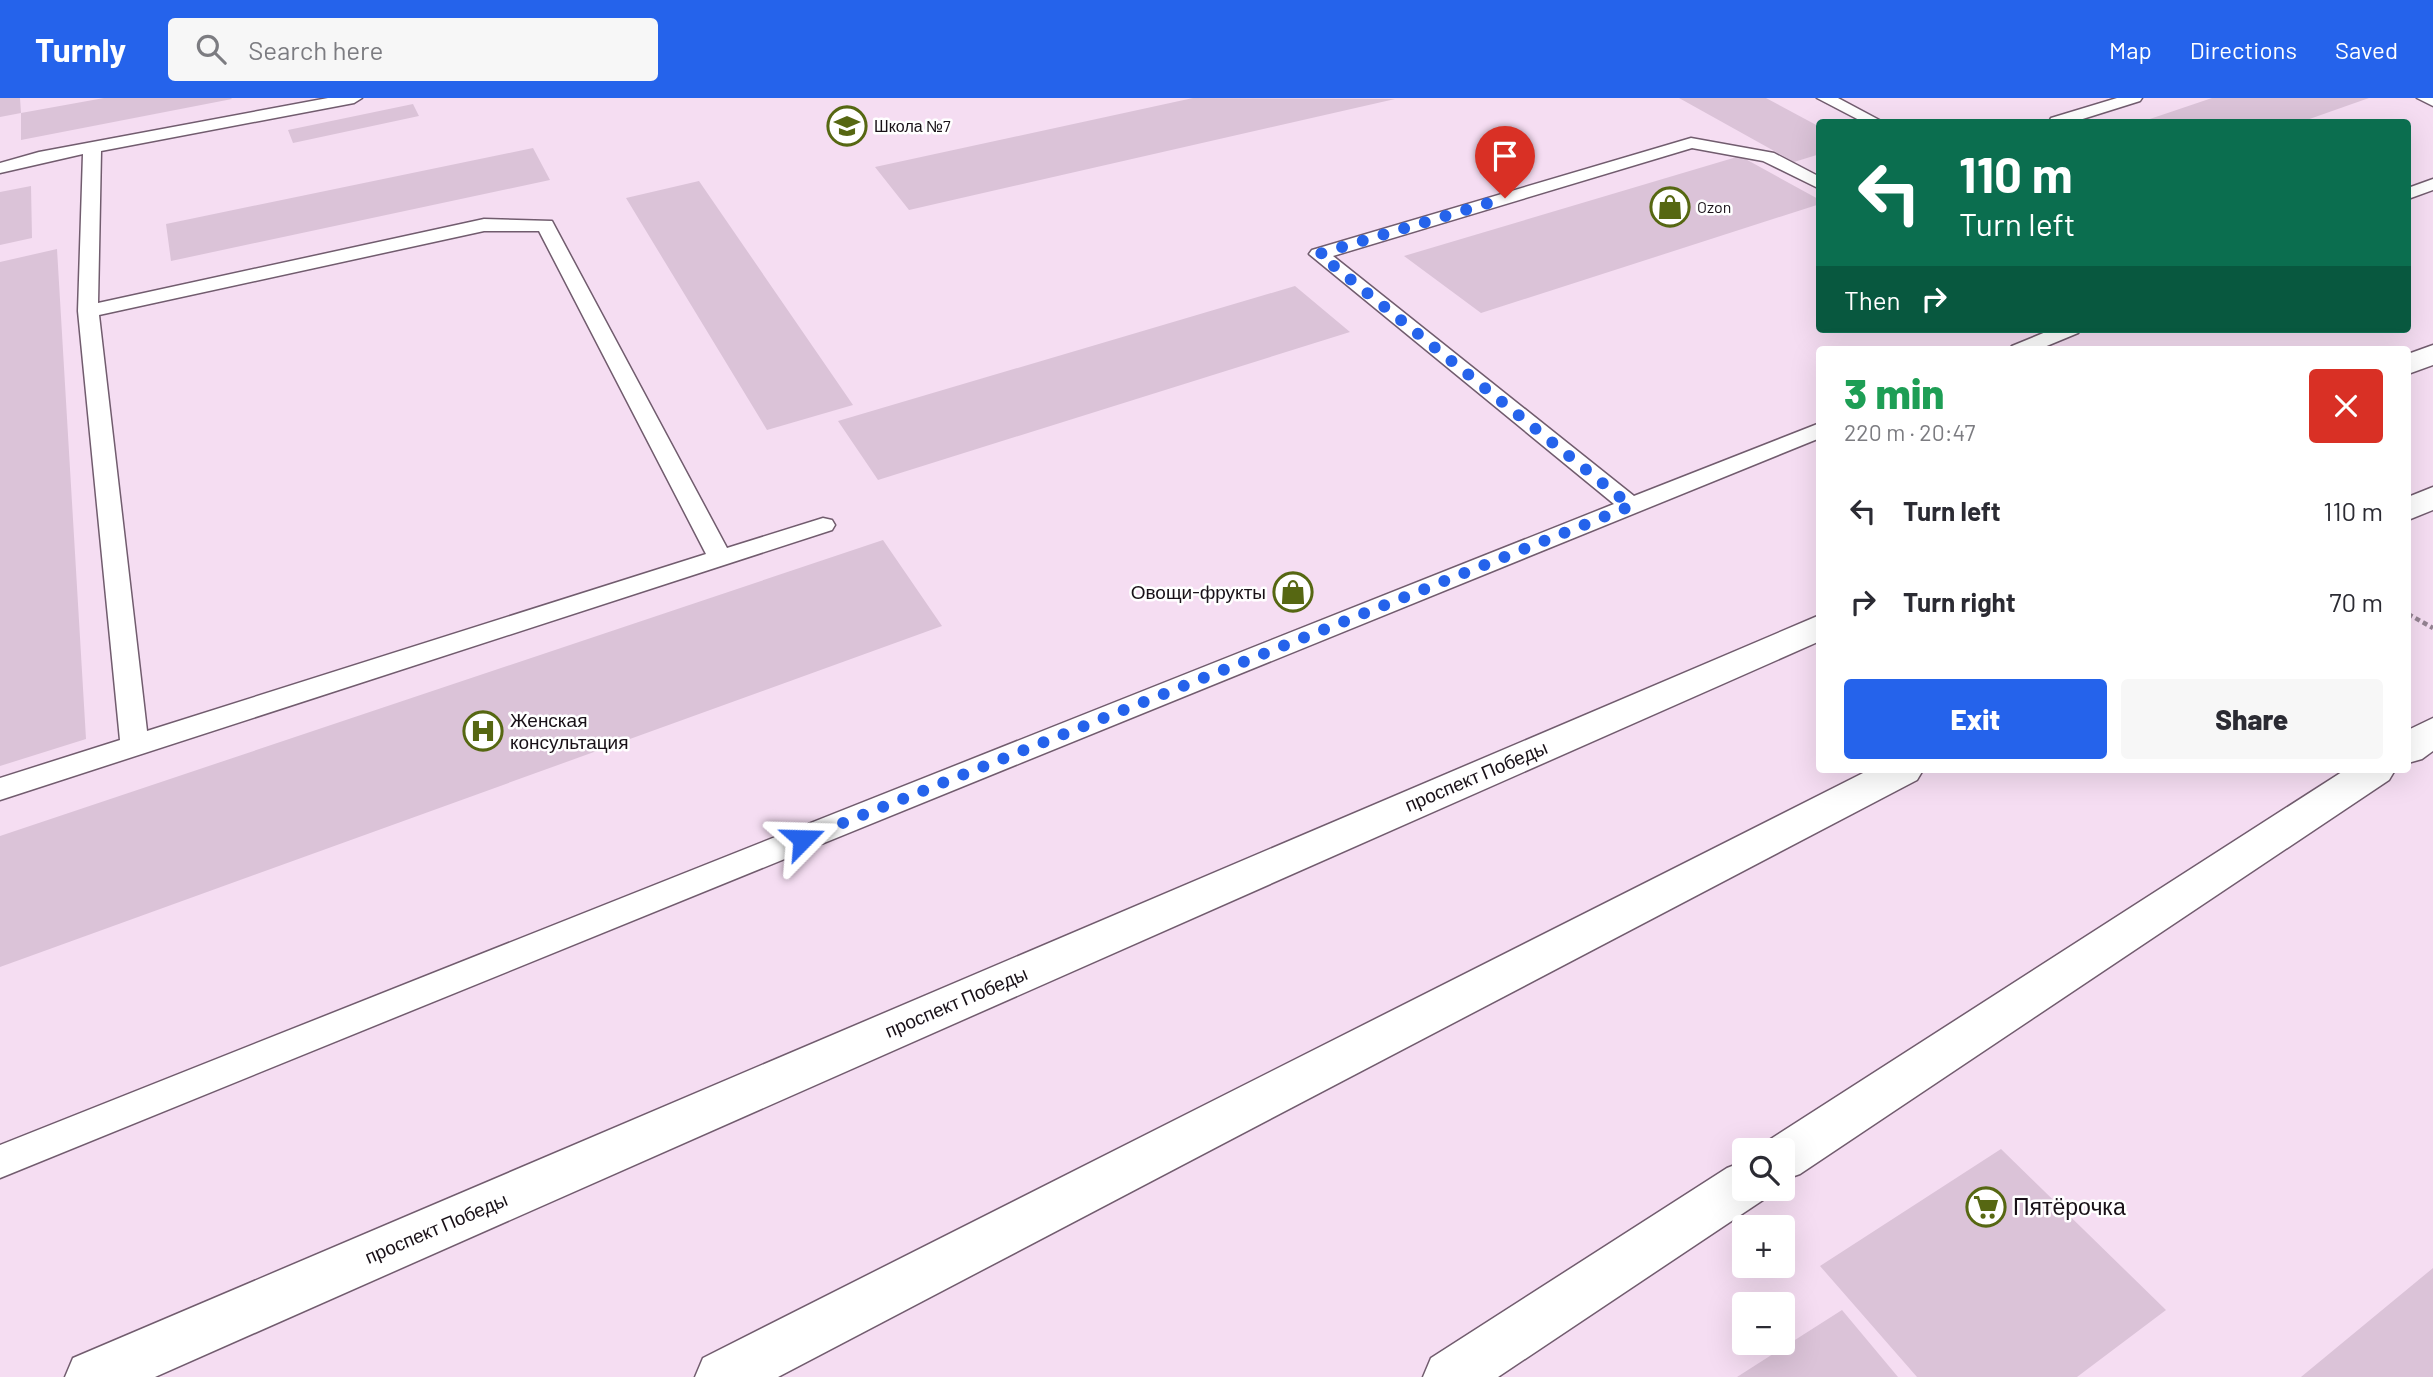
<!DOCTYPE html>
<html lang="en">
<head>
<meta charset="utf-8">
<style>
	:root { --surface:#fff; --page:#f7f7f7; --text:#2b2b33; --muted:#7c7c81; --accent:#2563eb }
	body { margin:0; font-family:Barlow,sans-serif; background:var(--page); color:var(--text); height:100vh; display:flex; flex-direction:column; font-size:26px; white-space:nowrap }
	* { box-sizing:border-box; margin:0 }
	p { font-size:23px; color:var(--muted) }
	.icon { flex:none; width:38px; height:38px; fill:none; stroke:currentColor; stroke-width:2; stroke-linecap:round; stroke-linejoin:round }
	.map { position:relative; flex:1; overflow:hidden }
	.drawer { position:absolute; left:1816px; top:248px; width:595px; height:427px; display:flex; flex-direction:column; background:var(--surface); border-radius:7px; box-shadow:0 7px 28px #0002 }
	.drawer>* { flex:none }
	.banner { position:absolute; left:1816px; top:21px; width:595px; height:214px; border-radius:7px; box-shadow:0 7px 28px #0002; background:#0b6e4f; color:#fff; overflow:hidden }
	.buttons { position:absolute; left:1732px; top:1040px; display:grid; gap:14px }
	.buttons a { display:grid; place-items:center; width:63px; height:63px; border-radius:7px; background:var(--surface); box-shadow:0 7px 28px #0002; font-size:35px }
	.pin { position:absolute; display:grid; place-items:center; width:60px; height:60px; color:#fff; margin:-72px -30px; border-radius:50% 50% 50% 0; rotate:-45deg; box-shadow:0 0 7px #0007 }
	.pin .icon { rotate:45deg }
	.me { position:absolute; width:77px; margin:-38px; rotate:68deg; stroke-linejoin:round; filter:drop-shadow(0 0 5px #0008) }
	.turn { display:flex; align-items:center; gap:24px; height:147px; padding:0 28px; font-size:32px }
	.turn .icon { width:91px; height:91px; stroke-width:2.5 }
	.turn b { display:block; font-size:49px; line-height:60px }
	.then { display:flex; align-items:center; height:66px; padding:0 28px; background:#0003; gap:14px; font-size:26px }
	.round { display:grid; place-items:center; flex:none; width:74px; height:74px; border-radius:7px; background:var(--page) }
	.summary { display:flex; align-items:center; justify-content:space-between; height:119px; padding:0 28px }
	h1 { font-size:42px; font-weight:800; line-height:52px; color:#1e9e55 }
	.button { display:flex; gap:14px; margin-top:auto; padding:14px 28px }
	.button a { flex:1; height:80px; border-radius:7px; background:var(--accent); color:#fff; font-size:28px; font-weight:800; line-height:80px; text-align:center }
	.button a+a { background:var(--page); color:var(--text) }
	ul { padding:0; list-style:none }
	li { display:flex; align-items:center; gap:21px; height:91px; padding:0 28px }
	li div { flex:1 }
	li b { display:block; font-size:26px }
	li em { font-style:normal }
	header { display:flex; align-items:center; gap:42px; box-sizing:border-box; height:98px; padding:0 35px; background:var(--accent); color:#fff }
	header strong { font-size:33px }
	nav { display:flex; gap:38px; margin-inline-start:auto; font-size:24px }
	.search { width:490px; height:63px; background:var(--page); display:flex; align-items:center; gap:18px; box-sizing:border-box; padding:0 24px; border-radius:7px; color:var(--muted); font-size:26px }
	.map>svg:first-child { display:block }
	.building { fill:#dbc3d8 }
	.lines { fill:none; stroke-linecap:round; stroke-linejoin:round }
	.lane-casing { stroke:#715c6e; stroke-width:3 }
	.street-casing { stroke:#715c6e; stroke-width:3 }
	.secondary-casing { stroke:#715c6e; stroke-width:3 }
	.path { stroke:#948392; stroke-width:4.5; stroke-dasharray:5 3.5; stroke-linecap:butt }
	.lane { fill:#fff; fill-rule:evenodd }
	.street { fill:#fff; fill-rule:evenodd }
	.secondary { fill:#fff; fill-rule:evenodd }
	.route { stroke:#2563eb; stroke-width:12; stroke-dasharray:0 21.6 }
	.labels { text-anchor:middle; stroke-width:5; stroke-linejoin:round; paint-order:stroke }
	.far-poi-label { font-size:16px; fill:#191118; stroke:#fff; text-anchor:start }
	.poi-label { font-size:19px; fill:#191118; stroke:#fff; text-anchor:end }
	.street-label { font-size:19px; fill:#191118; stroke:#fff }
	.near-poi-label { font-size:23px; fill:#191118; stroke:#fff; text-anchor:start }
</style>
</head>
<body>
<header>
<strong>Turnly</strong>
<div class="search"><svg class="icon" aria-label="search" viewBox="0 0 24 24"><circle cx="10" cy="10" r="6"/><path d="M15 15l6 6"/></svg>Search here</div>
<nav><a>Map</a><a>Directions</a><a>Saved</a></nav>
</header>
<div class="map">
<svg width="2433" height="1279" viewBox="0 0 2433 1279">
	<rect width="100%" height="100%" fill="#f5ddf2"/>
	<path class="building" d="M0,0H20L21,15L0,19Z
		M104,0H231L232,1L21,42V15Z
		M1193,0L1395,1L909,112L875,69Z
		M1679,0H1766L1820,29V56L1794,64Z
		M2212,0H2369L2301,24H2141Z
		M413,6L419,18L293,45L288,32Z
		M533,50L550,82L171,163L166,126Z
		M1740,58L1820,102V106L1481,215L1404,158Z
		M699,83L853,307L767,332L626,100Z
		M31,88L32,140L0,147V94Z
		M57,151L86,641L0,668V164Z
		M1295,188L1350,234L878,382L838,323Z
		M883,442L942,528L0,869V738Z
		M2001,1051L2166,1212L2077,1279H1917L1820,1168Z
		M2433,1170V1279H2301Z
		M1842,1212L1898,1279H1737Z"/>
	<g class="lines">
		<g class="lane-casing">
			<path id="lane" d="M328,0H362L354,5L101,53L98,205L484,121L552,123L727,450L823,420L832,422L835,427L832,432L0,702V680L120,642L78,213L83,56L0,75V65L39,54ZM484,133H539L706,456L147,633L99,217Z
				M1817,0H1838L1883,24H1863Z
				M2117,0H2142L2140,3L2073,24H2049L2051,20Z
				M2417,0H2433V8Z
				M1691,40L1774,55L1820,79V91L1763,63L1692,50L1333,158L1634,398L1820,325V340L0,1080V1047L1614,406L1309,156L1312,152Z
				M2433,81V92L2408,101V90Z
				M2053,231H2081L2078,235L2037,252H2009L2012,248Z"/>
		</g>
		<g class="street-casing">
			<path id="street" d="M2433,620V653L2422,661L2408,665V632Z
				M2345,672H2395L2389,682L1800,1076L1783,1082V1052H1762L1766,1044Z
				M1745,1063V1090H1768L1763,1102L1498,1279H1423L1431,1260L1727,1070Z"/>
		</g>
		<g class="secondary-casing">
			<path id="secondary" d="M2433,247V267L2408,276V256Z
				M2433,389V412L2408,422V399Z
				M1820,517V543L155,1279H65L73,1260Z
				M1869,672H1923L1917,682L778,1279H695L703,1260Z"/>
		</g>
		<path class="path" d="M2408,516L2433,530"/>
		<use href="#lane" class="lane"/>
		<use href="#street" class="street"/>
		<use href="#secondary" class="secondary"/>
	</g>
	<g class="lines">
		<path class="route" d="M803,741L1631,408L1319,156L1505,100"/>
	</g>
	<defs>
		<g id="school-ring" transform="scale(2.0125)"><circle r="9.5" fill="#fff" stroke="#566712" stroke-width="1.5"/><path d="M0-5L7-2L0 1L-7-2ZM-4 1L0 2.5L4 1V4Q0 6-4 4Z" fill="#566712"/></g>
		<g id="shop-ring" transform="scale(2.0125)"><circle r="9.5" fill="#fff" stroke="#566712" stroke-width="1.5"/><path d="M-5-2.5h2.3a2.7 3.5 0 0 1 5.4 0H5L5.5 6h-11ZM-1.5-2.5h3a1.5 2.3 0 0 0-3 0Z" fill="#566712"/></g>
		<g id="hospital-ring" transform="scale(2.0125)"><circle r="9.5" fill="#fff" stroke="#566712" stroke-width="1.5"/><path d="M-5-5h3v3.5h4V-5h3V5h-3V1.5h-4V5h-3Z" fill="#566712"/></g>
		<g id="supermarket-ring" transform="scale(2.0125)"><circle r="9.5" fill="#fff" stroke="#566712" stroke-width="1.5"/><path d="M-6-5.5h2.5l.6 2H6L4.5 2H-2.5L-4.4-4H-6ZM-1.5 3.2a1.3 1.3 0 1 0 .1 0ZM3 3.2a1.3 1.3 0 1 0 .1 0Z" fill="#566712"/></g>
	</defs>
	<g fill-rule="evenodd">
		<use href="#school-ring" x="847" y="28"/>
		<use href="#shop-ring" x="1670" y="109"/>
		<use href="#shop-ring" x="1293" y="494"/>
		<use href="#hospital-ring" x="483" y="633"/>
		<use href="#supermarket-ring" x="1986" y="1109"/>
	</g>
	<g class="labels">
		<g class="far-poi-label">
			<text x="874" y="34">Школа №7</text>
			<text x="1697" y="115">Ozon</text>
		</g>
		<g class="poi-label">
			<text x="1266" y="501">Овощи-фрукты</text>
			<text x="510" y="629" text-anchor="start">Женская<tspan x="510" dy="22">консультация</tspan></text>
		</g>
		<g class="street-label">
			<text transform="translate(1476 678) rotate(-23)" y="7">проспект Победы</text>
			<text transform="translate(956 904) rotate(-23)" y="7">проспект Победы</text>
			<text transform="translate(436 1130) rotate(-23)" y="7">проспект Победы</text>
		</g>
		<g class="near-poi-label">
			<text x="2013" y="1117">Пятёрочка</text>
		</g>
	</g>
</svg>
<div class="buttons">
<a><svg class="icon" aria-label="search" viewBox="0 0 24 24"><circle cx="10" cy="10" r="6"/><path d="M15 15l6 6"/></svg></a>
<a>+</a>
<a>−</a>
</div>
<div class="pin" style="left:1505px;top:100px;background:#d93025"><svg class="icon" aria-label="arrive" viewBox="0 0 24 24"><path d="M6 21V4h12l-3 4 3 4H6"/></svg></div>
<svg class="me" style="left:803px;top:741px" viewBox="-20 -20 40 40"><path d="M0-17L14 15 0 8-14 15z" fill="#2563eb" stroke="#fff" stroke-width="4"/></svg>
<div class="banner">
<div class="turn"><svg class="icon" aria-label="left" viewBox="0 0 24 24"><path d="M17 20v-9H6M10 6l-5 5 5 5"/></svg><div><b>110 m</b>Turn left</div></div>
<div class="then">Then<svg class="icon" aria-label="right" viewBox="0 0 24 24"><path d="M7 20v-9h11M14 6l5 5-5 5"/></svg></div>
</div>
<section class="drawer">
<div class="summary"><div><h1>3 min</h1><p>220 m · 20:47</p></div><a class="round" style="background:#d93025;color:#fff"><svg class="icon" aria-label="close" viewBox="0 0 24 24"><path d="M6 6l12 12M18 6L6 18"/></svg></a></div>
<ul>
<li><svg class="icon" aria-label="left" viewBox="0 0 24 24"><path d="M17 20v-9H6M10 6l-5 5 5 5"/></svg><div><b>Turn left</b></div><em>110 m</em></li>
<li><svg class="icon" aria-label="right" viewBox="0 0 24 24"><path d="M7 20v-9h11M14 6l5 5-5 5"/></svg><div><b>Turn right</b></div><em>70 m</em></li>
</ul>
<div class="button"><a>Exit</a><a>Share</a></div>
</section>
</div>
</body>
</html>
